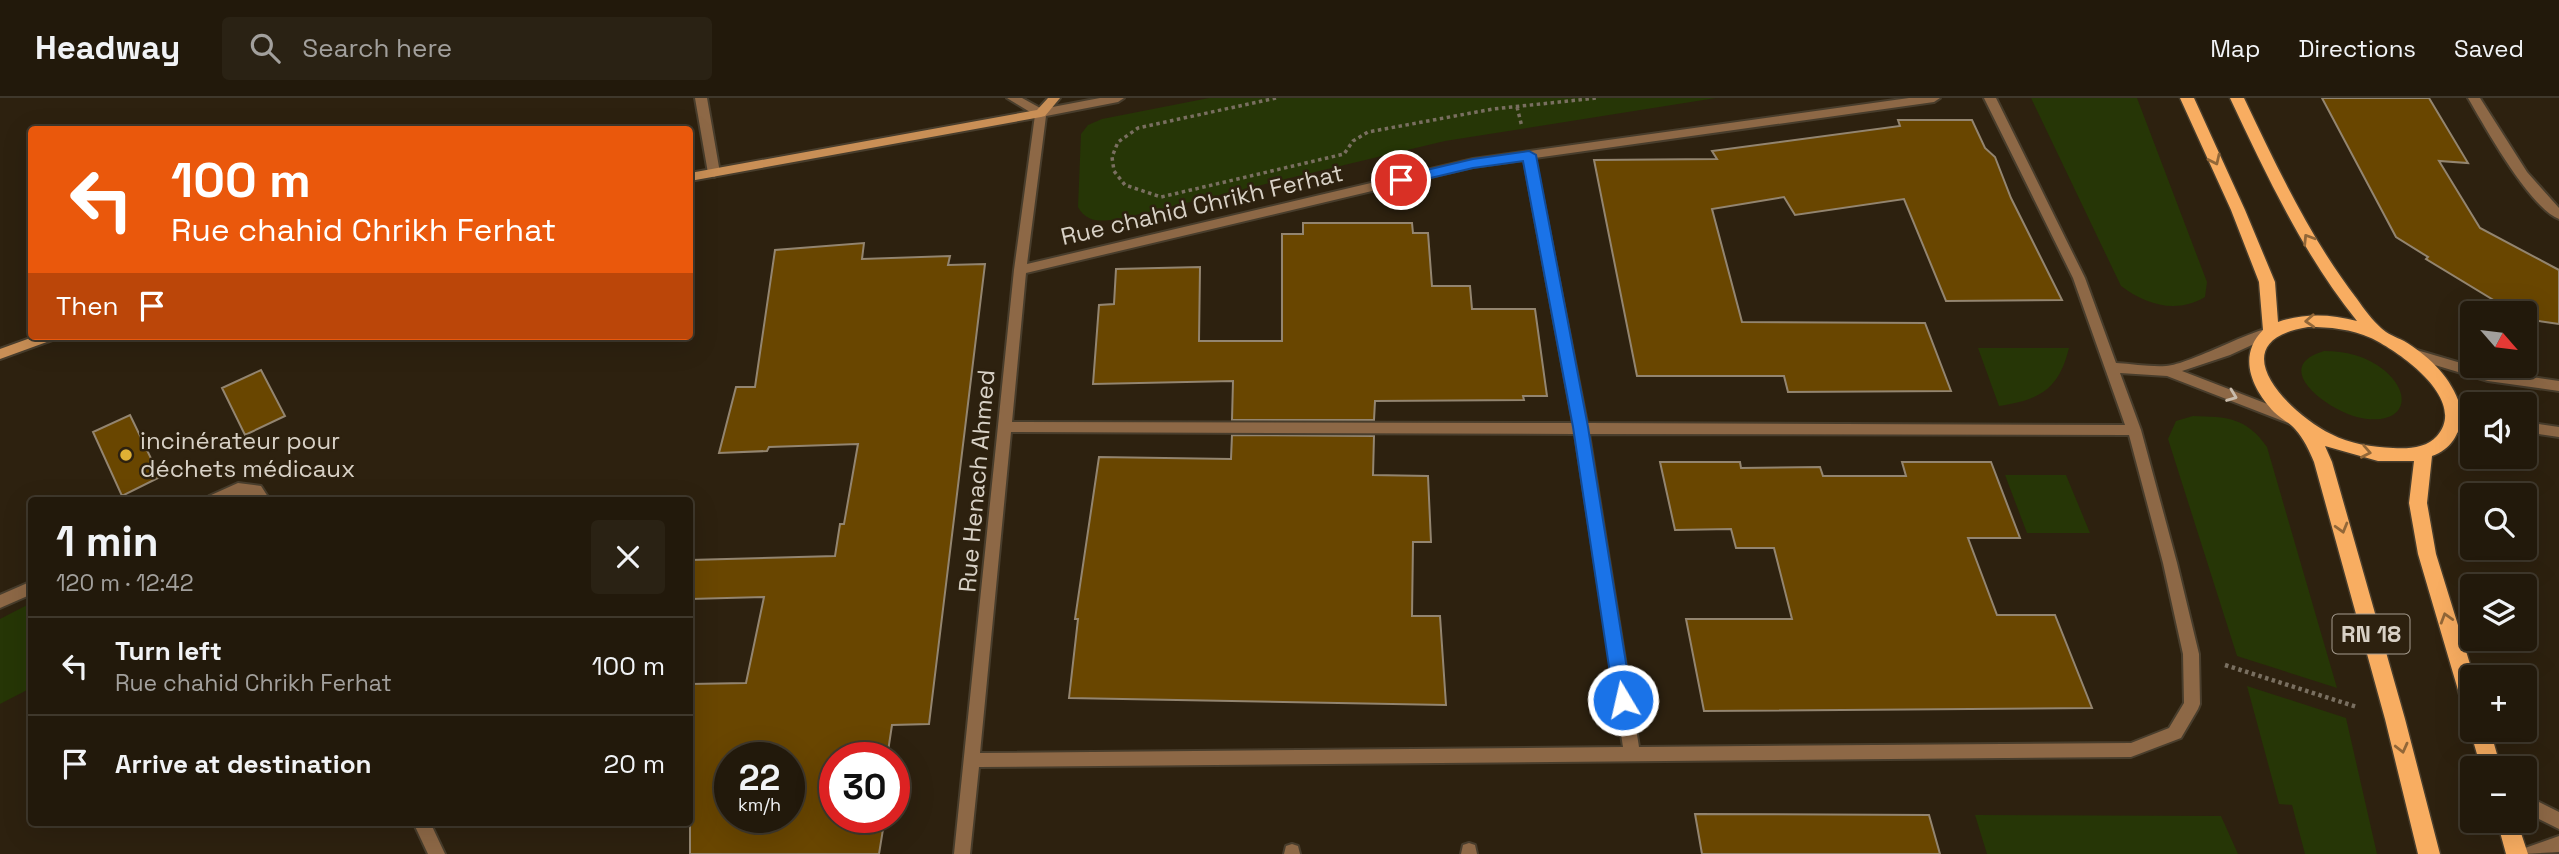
<!DOCTYPE html>
<html lang="en">
<head>
<meta charset="utf-8">
<style>
	:root { --surface:#22190b; --page:#2a2214; --text:#f1f3f6; --muted:#a2a09d; --line:#3f382c }
	body { margin:0; font-family:"Space Grotesk",sans-serif; background:var(--page); color:var(--text); height:100vh; display:flex; flex-direction:column; font-size:26px; white-space:nowrap }
	* { box-sizing:border-box; margin:0 }
	p { font-size:23px; color:var(--muted) }
	.icon { flex:none; width:38px; height:38px; fill:none; stroke:currentColor; stroke-width:2; stroke-linecap:round; stroke-linejoin:round }
	.map { position:relative; flex:1; overflow:hidden }
	.sheet { position:absolute; left:28px; top:399px; width:665px; height:329px; display:flex; flex-direction:column; background:var(--surface); border-radius:7px; box-shadow:0 7px 28px #0002,0 0 0 2px var(--line) }
	.sheet>* { flex:none }
	.guide { position:absolute; left:28px; top:28px; width:665px; height:214px; border-radius:7px; box-shadow:0 7px 28px #0002,0 0 0 2px var(--line); background:#ea580c; color:#fff; overflow:hidden }
	.needle { width:46px; rotate:118deg }
	.buttons { position:absolute; left:2460px; top:203px; display:grid; gap:14px }
	.buttons a { display:grid; place-items:center; width:77px; height:77px; border-radius:7px; background:var(--surface); box-shadow:0 7px 28px #0002,0 0 0 2px var(--line); font-size:35px }
	.speed { position:absolute; left:714px; top:644px; display:flex; gap:14px; font-size:35px; font-weight:700; text-align:center }
	.speed>* { display:grid; place-content:center; width:91px; height:91px; border-radius:50%; background:var(--surface); box-shadow:0 7px 28px #0002,0 0 0 2px var(--line); line-height:1 }
	.speed small { font-size:18px; font-weight:400 }
	.speed .limit { border:10px solid #d22; background:#fff; color:#111 }
	.pin { position:absolute; display:grid; place-items:center; width:60px; height:60px; color:#fff; margin:-30px; border:4px solid #fff; border-radius:50%; box-shadow:0 2px 7px #0007 }
	.me { position:absolute; width:77px; margin:-38px; rotate:351deg; stroke-linejoin:round; filter:drop-shadow(0 0 5px #0008) }
	.turn { display:flex; align-items:center; gap:24px; height:147px; padding:0 28px; font-size:32px }
	.turn .icon { width:91px; height:91px; stroke-width:2.5 }
	.turn b { display:block; font-size:49px; line-height:60px }
	.then { display:flex; align-items:center; height:66px; padding:0 28px; background:#0003; gap:14px; font-size:26px }
	.round { display:grid; place-items:center; flex:none; width:74px; height:74px; border-radius:7px; background:var(--page) }
	.head { display:flex; align-items:center; justify-content:space-between; height:119px; padding:0 28px }
	h1 { font-size:42px; font-weight:700; line-height:52px }
	ul { padding:0; list-style:none }
	li { display:flex; align-items:center; gap:21px; height:98px; padding:0 28px; border-top:2px solid var(--line) }
	li div { flex:1 }
	li b { display:block; font-size:26px }
	li em { font-style:normal }
	header { display:flex; align-items:center; gap:42px; box-sizing:border-box; height:98px; padding:0 35px; background:var(--surface); border-bottom:2px solid var(--line) }
	header strong { font-size:33px }
	nav { display:flex; gap:38px; margin-inline-start:auto; font-size:24px }
	.search { width:490px; height:63px; background:var(--page); display:flex; align-items:center; gap:18px; box-sizing:border-box; padding:0 24px; border-radius:7px; color:var(--muted); font-size:26px }
	.map>svg:first-child { display:block }
	.green { fill:#263606 }
	.building { fill:#694600; stroke:#938570; stroke-width:2; fill-rule:evenodd }
	.lines { fill:none; stroke-linecap:round; stroke-linejoin:round }
	.service-casing { stroke:#483d2c; stroke-width:4 }
	.minor-casing { stroke:#483d2c; stroke-width:4 }
	.secondary-casing { stroke:#483d2c; stroke-width:4 }
	.primary-casing { stroke:#483d2c; stroke-width:3 }
	.path-far1 { stroke:#796f60; stroke-width:3.5; stroke-dasharray:3.5 3.5; stroke-linecap:butt }
	.path { stroke:#796f60; stroke-width:4.5; stroke-dasharray:3.5 3.5; stroke-linecap:butt }
	.service { fill:#8d6846; fill-rule:evenodd }
	.minor { fill:#8d6846; fill-rule:evenodd }
	.secondary { fill:#c98f56; fill-rule:evenodd }
	.primary { fill:#f8ad61; fill-rule:evenodd }
	.oneway { stroke:#926738 }
	.oneway2 { stroke:#c9bcac }
	.route { fill:#1a73e8; stroke:#114b97; stroke-width:2 }
	.poi-dot { fill:#dfb034; stroke:#2d210f; stroke-width:2.5 }
	.labels { text-anchor:middle; stroke-width:5; stroke-linejoin:round; paint-order:stroke }
	.shield { fill:#2d210f; stroke:#a59c8f; stroke-width:2 }
	.shield-label { font-size:23px; font-weight:bold; fill:#d8d1c6 }
	.street-label { font-size:24px; fill:#d8d1c6; stroke:#2d210f }
	.poi-label { font-size:24px; fill:#d8d1c6; stroke:#2d210f; text-anchor:start }
</style>
</head>
<body>
<header>
<strong>Headway</strong>
<div class="search"><svg class="icon" aria-label="search" viewBox="0 0 24 24"><circle cx="10" cy="10" r="6"/><path d="M15 15l6 6"/></svg>Search here</div>
<nav><a>Map</a><a>Directions</a><a>Saved</a></nav>
</header>
<div class="map">
<svg width="2559" height="756" viewBox="0 0 2559 756">
	<rect width="100%" height="100%" fill="#2d210f"/>
	<path class="green" d="M1209,0H1716L1445,43L1119,121C1103,123 1087,126 1078,109L1081,36L1088,27L1102,21Z
		M2031,0H2137L2207,184L2205,199C2177,216 2146,207 2121,188Z
		M1978,250H2069C2059,291 2040,302 1999,308Z
		M2324,253C2345,253 2367,258 2384,272C2412,295 2407,325 2367,321C2336,319 2265,270 2324,253Z
		M2193,318C2227,319 2246,319 2267,349L2337,590L2237,558L2168,341L2176,323Z
		M2005,377H2066L2090,435H2027Z
		M31,505V590L0,606V521Z
		M2247,588L2346,620L2377,756H2305L2292,707L2279,706Z
		M1975,717L2221,718L2238,756H1987Z"/>
	<path class="building" d="M2322,0H2429L2468,65L2439,63L2480,130L2559,172V226L2525,221V215H2515L2426,161L2428,159L2396,139Z
		M1898,22H1972L1985,50L1995,59L2011,100L2062,202L1946,203L1904,101L1795,117L1784,99L1712,111L1742,224L1925,225L1951,293L1788,294L1784,278H1637L1594,62L1717,61L1712,53L1900,28Z
		M1303,125H1412L1413,135H1428L1432,188H1470L1472,211H1535L1547,298H1523L1524,302L1375,303L1374,322H1232L1233,283L1093,286L1099,207L1114,206L1116,171L1200,169L1199,243H1282V136H1303Z
		M864,145L862,161L950,158L948,167L985,166L929,626L892,627L887,660H835V719H885L879,756H690V586L746,585L764,499L690,501V462L835,458L840,426H844L858,346L769,349L767,353L719,355L736,289H755L775,152ZM730,660H789V719H730Z
		M261,272L285,318L245,337L222,290Z
		M130,317L160,379L122,398L93,334Z
		M1232,337L1374,338L1373,377L1428,378L1431,444H1413L1412,518H1440L1446,607L1069,600L1078,521H1075L1099,359L1231,361Z
		M1660,364H1740L1741,370L1820,369L1823,378H1906L1902,364H1991L2020,440H1968L1997,517H2055L2092,610L1704,613L1686,521H1792L1774,450H1736L1731,431L1675,432Z
		M1695,716L1929,717L1940,756H1702Z"/>
	<g class="lines">
		<g class="service-casing">
			<path id="service" d="M2468,0H2480L2527,74L2559,110V121C2529,109 2485,29 2468,0Z
				M238,385L261,388L270,402H256L252,397H239L227,402H207L209,398Z
				M32,483V496L0,510V497Z
				M2525,697L2559,714V731L2525,714Z
				M413,724H430L445,756H428Z
				M2559,738V754L2523,756L2525,750Z
				M1469,745L1475,747L1477,756H1461L1463,747Z
				M1292,746L1298,748L1300,756H1284L1286,748Z"/>
		</g>
		<g class="minor-casing">
			<path id="minor" d="M695,0H707L720,75L714,79L708,75Z
				M1007,0H1022L1042,11L1100,0H1124L1118,4L1046,18L1027,166L1473,61L1909,0H1940L1934,4L1535,60L1587,325L2125,327L2073,180L1984,0H1996L2085,180L2116,265C2133,266 2150,269 2166,268C2192,266 2261,226 2276,230L2277,233L2276,236L2230,257L2182,273L2298,318L2300,322L2293,327L2167,278L2120,275L2141,332L2177,465L2199,556L2200,606L2198,611L2181,640L2131,659L979,669L970,756H954L1014,172L1035,17ZM1524,62L1573,325L1012,324L1026,175L1473,69ZM1011,334L1575,336L1623,649L980,655ZM1589,336L2129,337L2163,465L2183,556L2184,605L2169,630L2131,645L1639,649Z
				M2410,250L2488,273L2559,283V293L2488,283L2405,258L2403,255Z
				M2473,324V334L2451,335L2444,330L2451,325Z
				M2525,324L2559,329V339L2525,334Z"/>
		</g>
		<g class="secondary-casing">
			<path id="secondary" d="M1048,0H1060L1045,18L1041,19L690,83V75L1037,12Z
				M36,238H56L55,241L0,261V251Z"/>
		</g>
		<g class="primary-casing">
			<path id="primary" d="M2180,0H2194L2245,112L2275,184L2278,224C2305,215 2330,216 2357,223C2303,156 2267,78 2230,0H2244C2277,69 2310,140 2357,201C2364,211 2372,222 2381,230C2387,236 2396,239 2404,243C2426,256 2449,277 2458,302C2466,325 2456,350 2432,358L2427,405L2436,456L2474,579L2473,618L2466,615L2463,609L2418,456L2409,405L2414,363H2378L2325,348L2332,364L2405,621L2440,756H2418L2385,621L2314,364C2309,352 2304,341 2295,331C2290,325 2280,320 2274,314C2252,291 2237,258 2263,232L2259,184L2231,112ZM2308,229C2330,229 2351,231 2371,240C2398,253 2469,301 2437,338C2427,350 2408,351 2393,350C2372,349 2350,346 2331,336C2287,314 2218,243 2308,229Z
				M2473,626V632H2490L2501,670H2481L2470,632Z
				M2497,723H2517L2528,756H2506Z"/>
		</g>
		<path class="path-far1" d="M1276,0L1138,30L1118,44L1112,59L1114,73L1125,87L1161,99L1344,56L1353,43L1368,34L1493,11L1597,0
			M1517,9L1522,29"/>
		<path class="path" d="M2225,567L2357,609"/>
		<use href="#service" class="service"/>
		<use href="#minor" class="minor"/>
		<use href="#secondary" class="secondary"/>
		<use href="#primary" class="primary"/>
	</g>
	<defs><path id="oneway-chevron" d="M-2-3.5L2.5 0L-2 3.5" fill="none" stroke-width="1.6" stroke-linecap="round" stroke-linejoin="round" transform="scale(1.75)"/></defs>
	<g class="oneway">
		<use href="#oneway-chevron" transform="translate(2215 62) rotate(65)"/>
		<use href="#oneway-chevron" transform="translate(2308 141) rotate(-122)"/>
		<use href="#oneway-chevron" transform="translate(2310 223) rotate(177)"/>
		<use href="#oneway-chevron" transform="translate(2366 354) rotate(11)"/>
		<use href="#oneway-chevron" transform="translate(2342 430) rotate(74)"/>
		<use href="#oneway-chevron" transform="translate(2446 520) rotate(-107)"/>
		<use href="#oneway-chevron" transform="translate(2402 650) rotate(76)"/>
	</g>
	<use class="oneway2" href="#oneway-chevron" transform="translate(2232 298) rotate(21)"/>
	<path class="route" d="M1529,53L1536,57L1588,329L1632,602L1629,607L1623,610L1617,607L1614,602L1573,329L1523,63L1473,70L1401,87L1394,82L1401,78L1473,61Z"/>
	<circle class="poi-dot" cx="126" cy="357" r="7"/>
	<g class="labels">
		<rect class="shield" x="2332.5" y="516.5" width="77" height="39" rx="5"/>
		<g class="shield-label">
			<text x="2371" y="544">RN 18</text>
		</g>
		<g class="street-label">
			<text transform="translate(1202 107) rotate(-13)" y="8">Rue chahid Chrikh Ferhat</text>
			<text transform="translate(977 383) rotate(-85)" y="8">Rue Henach Ahmed</text>
		</g>
		<g class="poi-label">
			<text x="140" y="351">incinérateur pour<tspan x="140" dy="28">déchets médicaux</tspan></text>
		</g>
	</g>
</svg>
<div class="buttons">
<a><svg class="needle" viewBox="-14 -14 28 28"><path d="M0-13l5 13h-10z" fill="#e53935"/><path d="M0 13l5-13h-10z" fill="#a2a09d"/></svg></a>
<a><svg class="icon" aria-label="sound" viewBox="0 0 24 24"><path d="M4 9h4l5-4v14l-5-4H4zM17 9q2 3 0 6"/></svg></a>
<a><svg class="icon" aria-label="search" viewBox="0 0 24 24"><circle cx="10" cy="10" r="6"/><path d="M15 15l6 6"/></svg></a>
<a><svg class="icon" aria-label="layers" viewBox="0 0 24 24"><path d="M12 4l9 5-9 5-9-5zM3 14l9 5 9-5"/></svg></a>
<a>+</a>
<a>−</a>
</div>
<div class="speed"><div>22<small>km/h</small></div><div class="limit">30</div></div>
<div class="pin" style="left:1401px;top:82px;background:#d93025"><svg class="icon" aria-label="arrive" viewBox="0 0 24 24"><path d="M6 21V4h12l-3 4 3 4H6"/></svg></div>
<svg class="me" style="left:1623px;top:602px" viewBox="-20 -20 40 40"><circle r="17" fill="#1a73e8" stroke="#fff" stroke-width="3"/><path d="M0-11L8 9 0 5-8 9z" fill="#fff"/></svg>
<div class="guide">
<div class="turn"><svg class="icon" aria-label="left" viewBox="0 0 24 24"><path d="M17 20v-9H6M10 6l-5 5 5 5"/></svg><div><b>100 m</b>Rue chahid Chrikh Ferhat</div></div>
<div class="then">Then<svg class="icon" aria-label="arrive" viewBox="0 0 24 24"><path d="M6 21V4h12l-3 4 3 4H6"/></svg></div>
</div>
<section class="sheet">
<div class="head"><div><h1>1 min</h1><p>120 m · 12:42</p></div><a class="round"><svg class="icon" aria-label="close" viewBox="0 0 24 24"><path d="M6 6l12 12M18 6L6 18"/></svg></a></div>
<ul>
<li><svg class="icon" aria-label="left" viewBox="0 0 24 24"><path d="M17 20v-9H6M10 6l-5 5 5 5"/></svg><div><b>Turn left</b><p>Rue chahid Chrikh Ferhat</p></div><em>100 m</em></li>
<li><svg class="icon" aria-label="arrive" viewBox="0 0 24 24"><path d="M6 21V4h12l-3 4 3 4H6"/></svg><div><b>Arrive at destination</b></div><em>20 m</em></li>
</ul>
</section>
</div>
</body>
</html>
